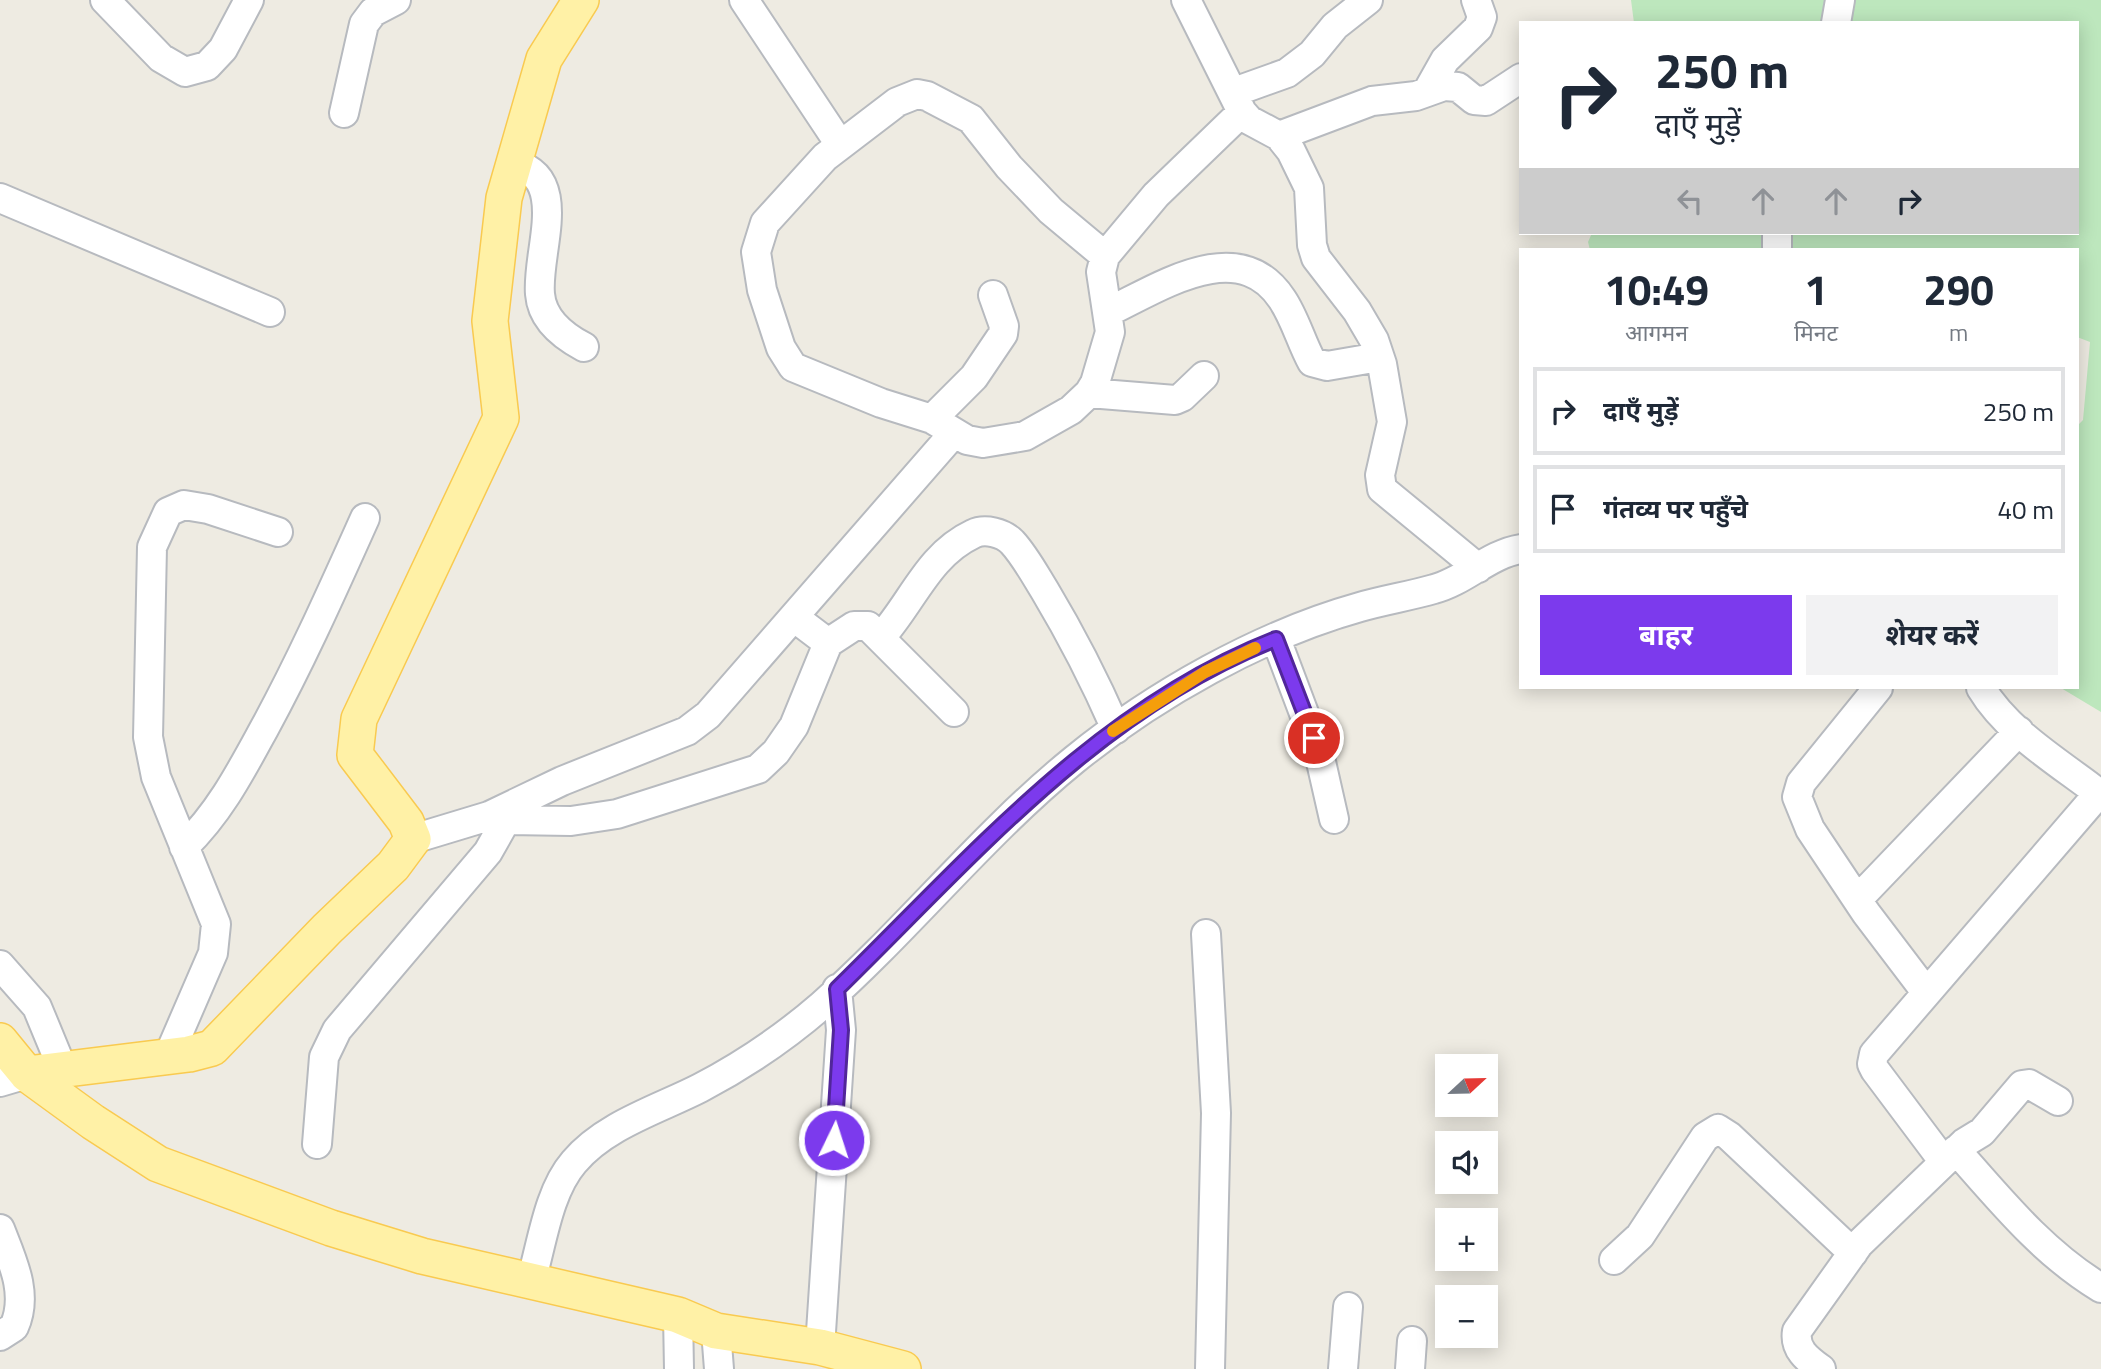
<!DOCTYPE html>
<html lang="hi">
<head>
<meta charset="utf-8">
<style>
	:root { --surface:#fff; --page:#f2f2f3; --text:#1f2937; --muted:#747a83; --line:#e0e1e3; --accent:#7c3aed }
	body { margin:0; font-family:"Titillium Web","Noto Sans Devanagari",sans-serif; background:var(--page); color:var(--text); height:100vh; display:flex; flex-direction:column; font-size:26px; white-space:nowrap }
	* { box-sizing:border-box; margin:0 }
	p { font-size:23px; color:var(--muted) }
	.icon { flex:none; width:38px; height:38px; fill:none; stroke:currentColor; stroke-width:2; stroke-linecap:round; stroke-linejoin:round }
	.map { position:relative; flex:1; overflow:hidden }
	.panel { position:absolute; left:1519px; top:248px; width:560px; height:441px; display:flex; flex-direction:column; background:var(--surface); border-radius:0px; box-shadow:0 4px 18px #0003 }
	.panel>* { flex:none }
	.top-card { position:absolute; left:1519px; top:21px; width:560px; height:214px; border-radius:0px; box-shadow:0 4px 18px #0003; background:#fff; color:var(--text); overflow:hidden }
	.needle { width:46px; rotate:68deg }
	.controls { position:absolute; left:1435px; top:1054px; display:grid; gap:14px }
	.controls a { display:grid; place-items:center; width:63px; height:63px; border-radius:0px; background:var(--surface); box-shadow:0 4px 18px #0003; font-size:35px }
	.pin { position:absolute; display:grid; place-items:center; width:60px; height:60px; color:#fff; margin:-30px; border:4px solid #fff; border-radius:50%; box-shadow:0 2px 7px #0007 }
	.me { position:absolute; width:77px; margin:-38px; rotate:4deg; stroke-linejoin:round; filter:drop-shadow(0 0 5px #0008) }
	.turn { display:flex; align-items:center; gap:24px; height:147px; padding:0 21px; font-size:32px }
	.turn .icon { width:91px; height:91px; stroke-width:2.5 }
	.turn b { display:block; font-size:49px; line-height:60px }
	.lanes { display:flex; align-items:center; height:66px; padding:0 21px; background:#0003; justify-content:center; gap:35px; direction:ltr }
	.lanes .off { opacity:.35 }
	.eta { display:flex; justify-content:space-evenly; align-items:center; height:119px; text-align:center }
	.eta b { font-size:42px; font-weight:700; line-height:49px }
	.primary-button { display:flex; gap:14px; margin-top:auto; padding:14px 21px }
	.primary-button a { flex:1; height:80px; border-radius:0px; background:var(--accent); color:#fff; font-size:28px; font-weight:700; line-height:80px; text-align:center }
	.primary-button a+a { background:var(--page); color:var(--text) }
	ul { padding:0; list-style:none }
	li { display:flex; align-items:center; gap:21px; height:88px; margin:0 14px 10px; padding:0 7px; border:4px solid var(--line); border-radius:0px }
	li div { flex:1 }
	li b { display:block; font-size:26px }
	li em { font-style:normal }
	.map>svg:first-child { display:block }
	.green { fill:#bde7bd }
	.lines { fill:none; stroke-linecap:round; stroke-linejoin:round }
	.minor-casing { stroke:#b7babf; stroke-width:32 }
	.major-casing { stroke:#f9ca50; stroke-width:38 }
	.minor { stroke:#fff; stroke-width:28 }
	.major { stroke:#fff1a6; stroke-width:35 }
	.route-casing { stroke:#51269a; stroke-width:18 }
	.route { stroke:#7c3aed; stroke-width:12 }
	.slow { stroke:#f59e0b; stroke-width:12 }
</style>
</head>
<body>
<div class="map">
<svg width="2101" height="1369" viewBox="0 0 2101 1369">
	<rect width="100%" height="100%" fill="#eeebe2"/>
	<path class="green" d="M1631,0H2101V712L2061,688H2077V426L2083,420L2090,342L2077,337V250H1590L1588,242L1592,233H2077V23H1634Z"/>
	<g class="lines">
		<g class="minor-casing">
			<path id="minor" d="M105,0L161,58L185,72L207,66L223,49L249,0
				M744,0L839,143
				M1186,0L1242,112L1249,120L1279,136L1291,151L1309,188L1312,245L1316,258L1357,311L1374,340L1382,364L1392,422L1380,475L1382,489L1478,568
				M1836,23L1840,0
				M1234,92L1287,73L1312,54L1335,26L1368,0
				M1427,92L1445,60L1478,28L1482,17L1476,0
				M344,113L364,24L373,12L396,0
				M1279,136L1372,101L1416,96L1444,86L1458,87L1474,100L1486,101L1521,78
				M514,164C571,178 536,252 540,294C542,319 563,336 584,347
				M0,198L270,312
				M1777,233V250
				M1105,256L1051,211L1009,167L971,119L927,96L917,94L897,102L825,157L765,223L756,252L762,290L781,348L793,367L881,403L932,419L967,440L983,443L1025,436L1071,410L1089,393L1095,383L1110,332L1101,272L1105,256L1156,195L1242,112
				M1110,311C1160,287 1239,234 1282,299C1295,318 1301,342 1312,362L1327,366L1379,357
				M1089,393L1175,400L1182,397L1204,376
				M932,419L974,377L1003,334L1004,326L993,295
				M795,618L828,643L854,626H868L954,712
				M881,637C912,603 928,555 973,534C985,528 1003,533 1012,542C1025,556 1035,575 1045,591C1072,636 1095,681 1116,729
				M1276,639L1319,753L1334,819
				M1878,688L1801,783L1797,797L1810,829L1866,913L1926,992
				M1981,688C2008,733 2060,763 2101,795
				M506,820L571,821L617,814L758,769L776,752L794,726L828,643
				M413,839L489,816L562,781L687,731L708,715L953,434
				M184,847C220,812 241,771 265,727C302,659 333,589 365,518
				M1858,899L2019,731
				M1206,934L1216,1113L1210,1369
				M0,965L37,1007L63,1070
				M168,1057L213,953L216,924L156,777L148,737L152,547L168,512L184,505L208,509L278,532
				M0,1082L27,1074
				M317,1144L324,1057L337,1030L488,852L506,820L509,807
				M1956,1150C2001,1201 2043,1253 2101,1288
				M1944,1162L1875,1070L1872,1064L1874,1054L2099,793
				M0,1229C12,1260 29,1294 14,1327L0,1336
				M1614,1260L1640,1236L1705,1137L1718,1129L1729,1136L1853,1253
				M531,1281C542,1244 548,1192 574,1162C605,1125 659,1109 700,1088C744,1065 784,1038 822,1005C909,928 983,834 1074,760C1154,695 1260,635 1360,607C1384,600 1410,596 1434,589C1465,581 1489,554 1521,549
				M678,1315L679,1369
				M716,1331L719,1369
				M820,1347L841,1030L837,989
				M1343,1369L1348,1307
				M1410,1369L1412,1341
				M1821,1369C1807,1359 1794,1349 1797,1331L1859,1244L1964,1143L1982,1132L2022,1085L2029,1084L2058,1101"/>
		</g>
		<g class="major-casing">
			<path id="major" d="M0,1041L27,1074L93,1122L158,1164L331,1228L422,1256L678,1315L716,1331L820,1347L903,1369
				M27,1074L189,1054L212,1048L327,929L393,866L413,839L406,822L355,755L359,719L501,418L490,321L504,198L544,59L581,0"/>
		</g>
		<use href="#minor" class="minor"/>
		<use href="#major" class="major"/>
	</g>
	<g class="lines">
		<g class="route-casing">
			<path id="route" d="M834,1140L841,1030L837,989C970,859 1098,708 1276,639L1314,738"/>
		</g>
		<use href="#route" class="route"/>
		<path class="slow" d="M1113,731L1205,672L1255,648"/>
	</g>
</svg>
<div class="controls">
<a><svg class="needle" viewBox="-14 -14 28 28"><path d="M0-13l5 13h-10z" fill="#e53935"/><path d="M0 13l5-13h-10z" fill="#747a83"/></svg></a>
<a><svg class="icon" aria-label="sound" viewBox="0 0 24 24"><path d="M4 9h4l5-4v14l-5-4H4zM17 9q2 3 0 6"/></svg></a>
<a>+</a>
<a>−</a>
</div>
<div class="pin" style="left:1314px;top:738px;background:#d93025"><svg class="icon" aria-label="arrive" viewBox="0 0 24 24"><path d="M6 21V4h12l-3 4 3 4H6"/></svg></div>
<svg class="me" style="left:834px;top:1140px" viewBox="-20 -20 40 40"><circle r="17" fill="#7c3aed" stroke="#fff" stroke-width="3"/><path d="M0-11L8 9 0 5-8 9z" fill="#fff"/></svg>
<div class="top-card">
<div class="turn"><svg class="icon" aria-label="right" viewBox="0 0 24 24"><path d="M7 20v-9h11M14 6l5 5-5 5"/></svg><div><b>250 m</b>दाएँ मुड़ें</div></div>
<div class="lanes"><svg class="icon off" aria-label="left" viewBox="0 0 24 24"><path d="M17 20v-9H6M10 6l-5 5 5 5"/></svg><svg class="icon off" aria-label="ahead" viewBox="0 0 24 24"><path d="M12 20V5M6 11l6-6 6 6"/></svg><svg class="icon off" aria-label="ahead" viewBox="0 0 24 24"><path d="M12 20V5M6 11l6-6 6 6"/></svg><svg class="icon" aria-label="right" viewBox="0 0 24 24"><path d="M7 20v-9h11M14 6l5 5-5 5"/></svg></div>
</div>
<section class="panel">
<div class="eta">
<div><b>10:49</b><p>आगमन</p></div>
<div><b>1</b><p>मिनट</p></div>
<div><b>290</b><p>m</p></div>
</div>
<ul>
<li><svg class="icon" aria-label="right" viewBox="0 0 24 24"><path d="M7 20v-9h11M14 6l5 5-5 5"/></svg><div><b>दाएँ मुड़ें</b></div><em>250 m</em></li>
<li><svg class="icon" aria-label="arrive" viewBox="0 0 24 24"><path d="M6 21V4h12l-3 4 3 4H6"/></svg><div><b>गंतव्य पर पहुँचे</b></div><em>40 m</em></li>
</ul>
<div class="primary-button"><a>बाहर</a><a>शेयर करें</a></div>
</section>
</div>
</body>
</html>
